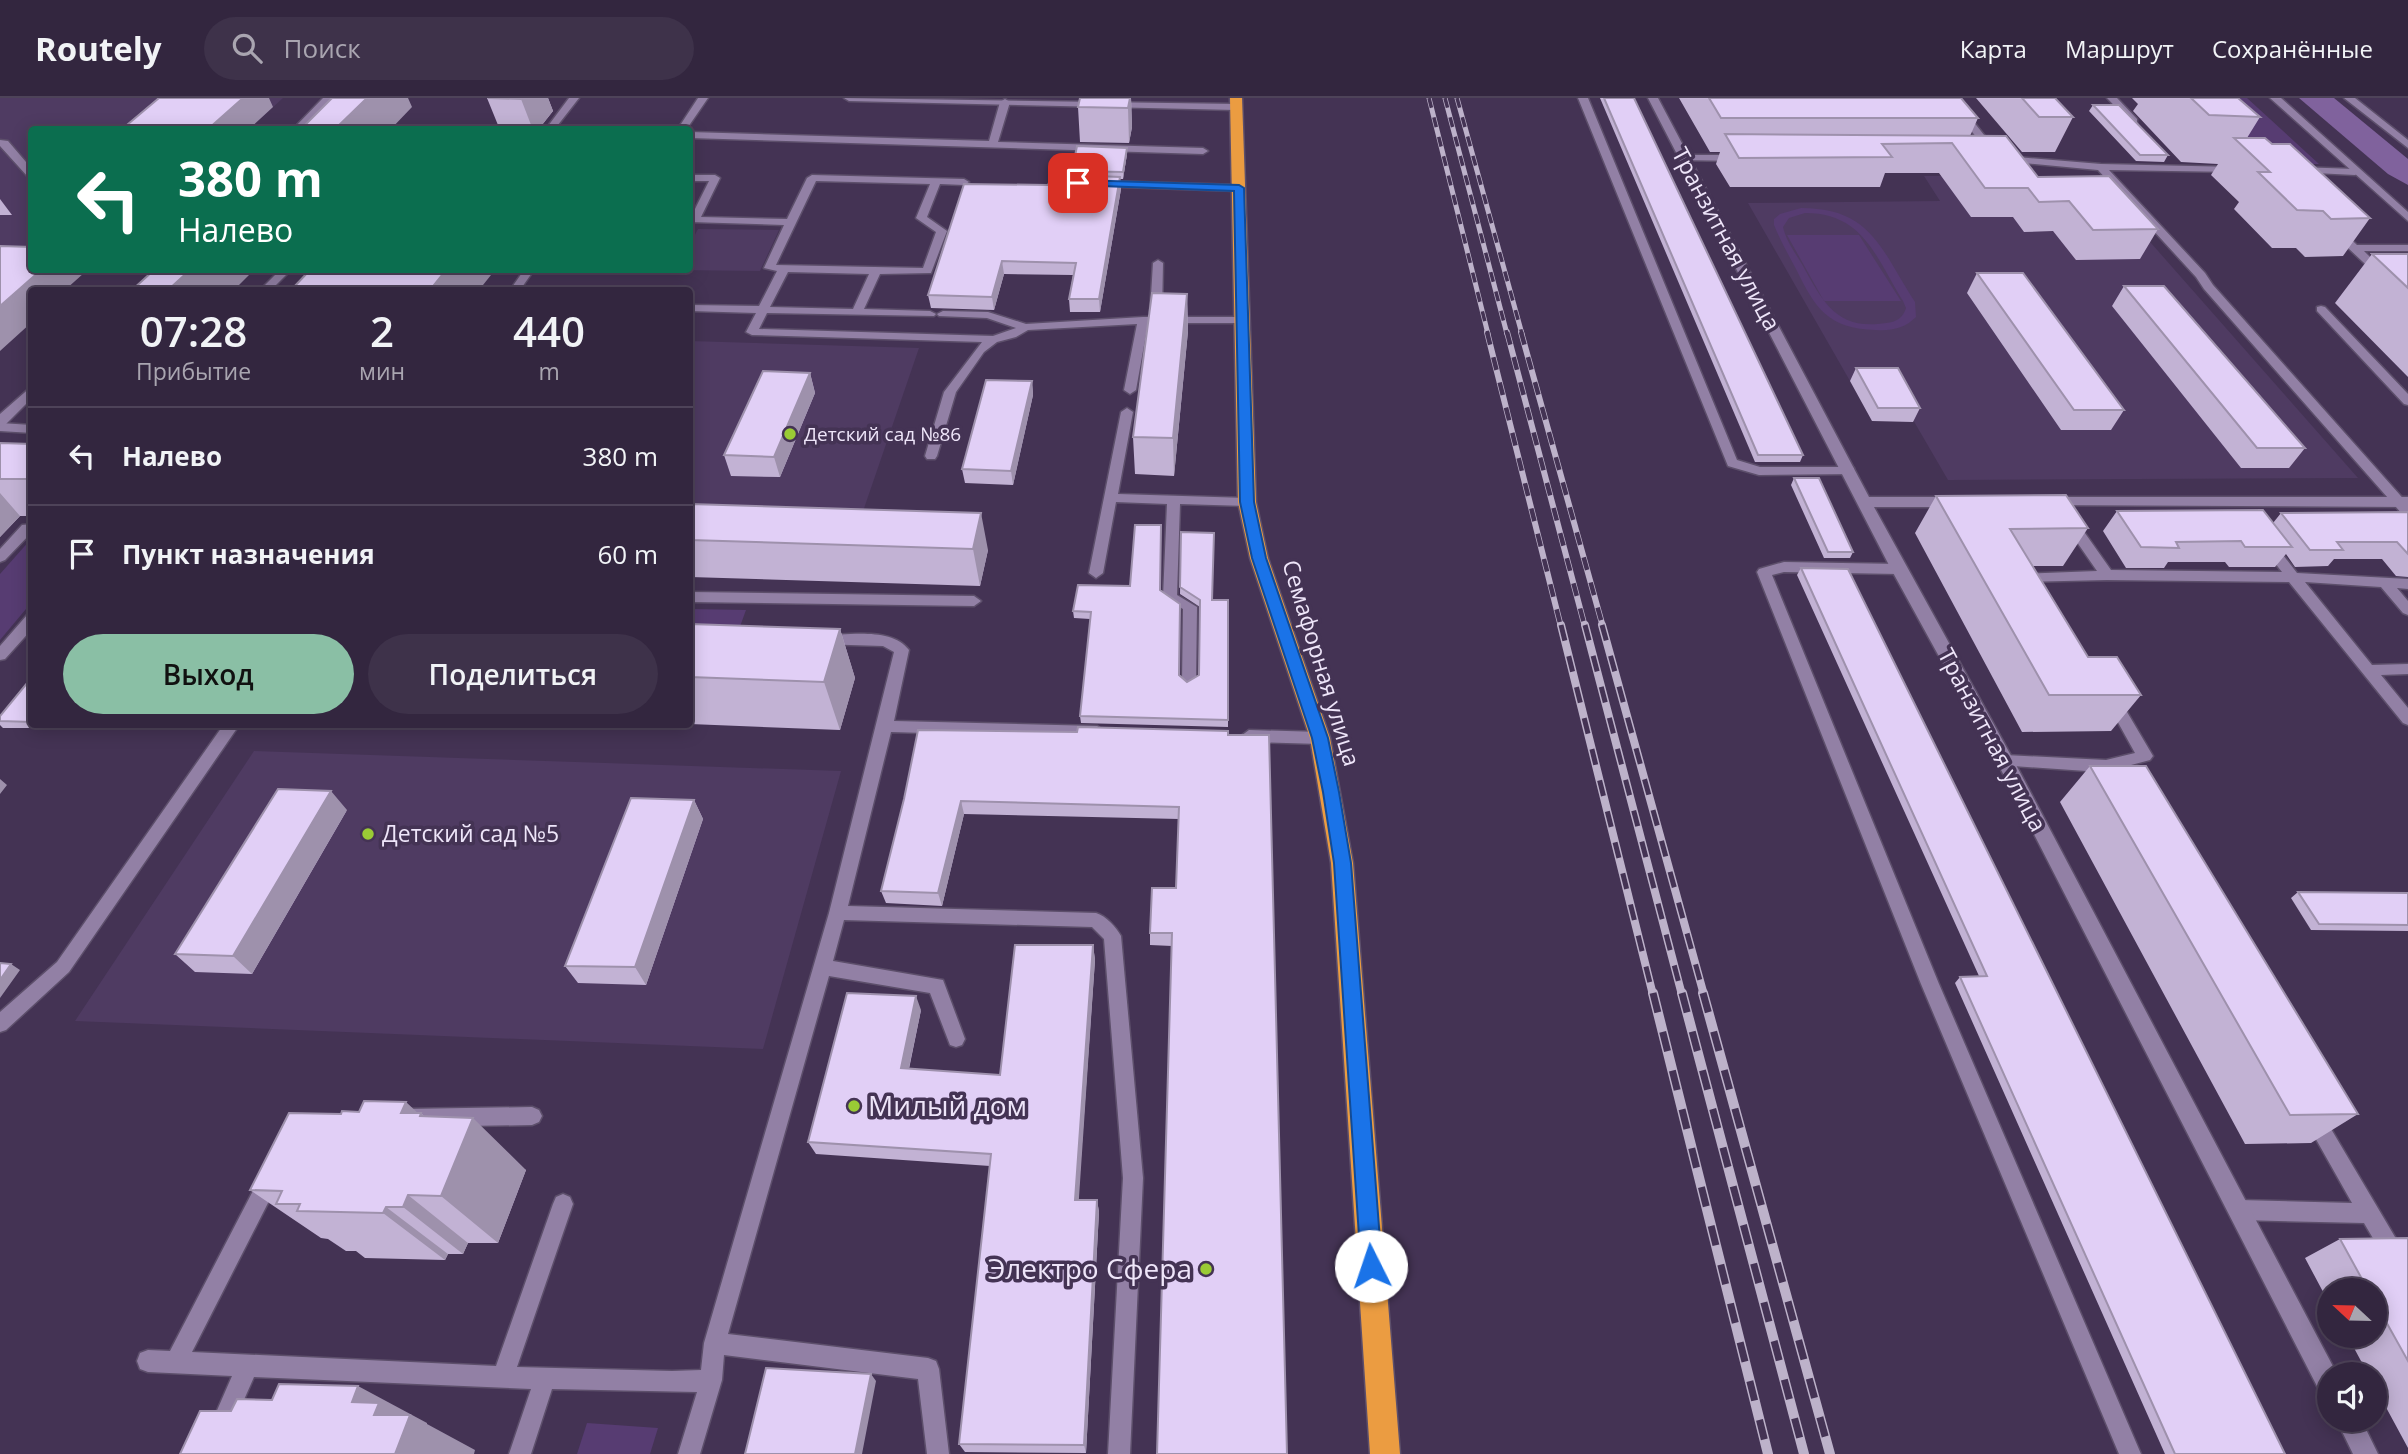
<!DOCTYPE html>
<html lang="ru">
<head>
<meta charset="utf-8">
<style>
	:root { --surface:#33263f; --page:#3e324a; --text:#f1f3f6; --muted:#a9a5b0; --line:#4e4359; --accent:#8abfa5 }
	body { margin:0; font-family:"Open Sans",sans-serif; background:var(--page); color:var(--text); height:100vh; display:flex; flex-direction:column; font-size:26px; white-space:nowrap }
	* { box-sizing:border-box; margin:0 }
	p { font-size:23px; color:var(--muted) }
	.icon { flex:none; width:38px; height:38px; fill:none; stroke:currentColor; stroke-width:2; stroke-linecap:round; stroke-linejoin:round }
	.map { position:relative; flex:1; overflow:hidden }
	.details { position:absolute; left:28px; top:189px; width:665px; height:441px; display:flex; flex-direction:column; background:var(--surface); border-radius:7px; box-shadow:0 4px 18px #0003,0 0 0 2px var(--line) }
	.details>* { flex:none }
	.banner { position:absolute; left:28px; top:28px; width:665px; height:147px; border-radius:7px; box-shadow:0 4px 18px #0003,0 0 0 2px var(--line); background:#0b6e4f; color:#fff; overflow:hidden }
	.needle { width:46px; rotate:292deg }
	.tools { position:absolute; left:2317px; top:1180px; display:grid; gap:14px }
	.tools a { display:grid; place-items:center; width:70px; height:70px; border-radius:50%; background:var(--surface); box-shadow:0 4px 18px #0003,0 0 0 2px var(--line); font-size:35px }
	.pin { position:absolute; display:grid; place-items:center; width:60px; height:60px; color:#fff; margin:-30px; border-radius:14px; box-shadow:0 4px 10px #0006 }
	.me { position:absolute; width:77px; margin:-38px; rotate:356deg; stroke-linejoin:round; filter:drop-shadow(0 0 5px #0008) }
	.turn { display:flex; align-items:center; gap:24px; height:147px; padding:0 35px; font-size:32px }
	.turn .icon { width:91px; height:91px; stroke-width:2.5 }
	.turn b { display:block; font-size:49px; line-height:60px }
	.eta { display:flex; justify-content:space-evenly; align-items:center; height:119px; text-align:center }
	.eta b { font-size:42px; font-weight:600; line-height:49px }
	.cta { display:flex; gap:14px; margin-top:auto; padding:14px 35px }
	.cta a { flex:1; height:80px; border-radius:42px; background:var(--accent); color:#111; font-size:28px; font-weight:600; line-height:80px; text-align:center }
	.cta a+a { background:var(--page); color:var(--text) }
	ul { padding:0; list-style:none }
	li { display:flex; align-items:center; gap:21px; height:98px; padding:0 35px; border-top:2px solid var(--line) }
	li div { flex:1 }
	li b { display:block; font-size:26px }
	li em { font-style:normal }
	header { display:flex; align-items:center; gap:42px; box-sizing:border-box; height:98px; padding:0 35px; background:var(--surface); border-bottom:2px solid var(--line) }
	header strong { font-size:33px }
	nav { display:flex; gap:38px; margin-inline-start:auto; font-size:24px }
	.search { width:490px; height:63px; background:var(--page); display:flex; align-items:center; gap:18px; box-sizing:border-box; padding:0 24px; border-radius:38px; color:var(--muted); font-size:26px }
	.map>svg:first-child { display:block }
	.built { fill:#4f3b62 }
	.green { fill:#573c72; fill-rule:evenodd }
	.forest { fill:#80629d }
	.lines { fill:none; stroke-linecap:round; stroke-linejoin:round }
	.lane-casing { stroke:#5d4f6b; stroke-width:3 }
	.street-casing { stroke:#5d4f6b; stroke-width:3 }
	.secondary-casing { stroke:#5d4f6b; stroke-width:3 }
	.highway-casing { stroke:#5d4f6b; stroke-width:3 }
	.lane { fill:#9280a5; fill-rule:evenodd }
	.street { fill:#9280a5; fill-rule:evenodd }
	.secondary { fill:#9280a5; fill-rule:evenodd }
	.highway { fill:#eb9c41; fill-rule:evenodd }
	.rail-far3-casing { stroke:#bdb2ca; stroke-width:5 }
	.rail-far2-casing { stroke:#bdb2ca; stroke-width:6 }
	.rail-far1-casing { stroke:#bdb2ca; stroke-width:8 }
	.rail-casing { stroke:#bdb2ca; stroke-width:10 }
	.rail-far3 { stroke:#443354; stroke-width:3.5; stroke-dasharray:10; stroke-linecap:butt }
	.rail-far2 { stroke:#443354; stroke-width:4.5; stroke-dasharray:13; stroke-linecap:butt }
	.rail-far1 { stroke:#443354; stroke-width:5; stroke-dasharray:16; stroke-linecap:butt }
	.rail { stroke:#443354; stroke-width:7; stroke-dasharray:20; stroke-linecap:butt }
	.wall { fill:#c2b2d4 }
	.shaded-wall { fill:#9e91ac }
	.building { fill:#e1cff6; stroke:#9e91ac; stroke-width:2 }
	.route { fill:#1a73e8; stroke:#114b97; stroke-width:2 }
	.poi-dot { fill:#9acb35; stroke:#443354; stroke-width:2.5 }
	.labels { text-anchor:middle; stroke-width:7; stroke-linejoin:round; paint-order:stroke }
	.far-poi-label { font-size:19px; fill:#eee5f9; stroke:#443354; text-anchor:start }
	.street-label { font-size:23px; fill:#eee5f9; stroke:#443354 }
	.poi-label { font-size:23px; fill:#eee5f9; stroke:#443354; text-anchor:start }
	.near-poi-label { font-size:28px; fill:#eee5f9; stroke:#443354; text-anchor:start }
</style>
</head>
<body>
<header>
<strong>Routely</strong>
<div class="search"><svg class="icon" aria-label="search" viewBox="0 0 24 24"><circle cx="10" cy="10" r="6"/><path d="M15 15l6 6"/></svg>Поиск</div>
<nav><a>Карта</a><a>Маршрут</a><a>Сохранённые</a></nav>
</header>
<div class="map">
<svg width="2408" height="1356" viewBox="0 0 2408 1356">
	<rect width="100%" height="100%" fill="#443354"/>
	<path class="built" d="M0,0H283L249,31L32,32V172H97L94,174L0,172Z
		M1924,78H2092L2358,380L1948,382L1891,284L1850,283L1748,105L1940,103Z
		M698,131L779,132L760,173L675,172H690V146Z
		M690,243L919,250L859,425L690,422Z
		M254,653L841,673L763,951L75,923Z"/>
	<path class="green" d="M2207,0H2247L2319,66H2276Z
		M1801,110C1872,110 1881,152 1915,204L1916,219C1905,230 1892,233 1876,232C1828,231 1815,210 1796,171C1788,156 1780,142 1774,127V121L1780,116ZM1805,115C1864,115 1876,160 1903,203L1906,210C1903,220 1896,224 1886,225C1837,233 1823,204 1803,168C1796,156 1786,143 1783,129L1789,120Z
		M1787,137H1859L1901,203H1824Z
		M31,441V505L0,542V476Z
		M690,511L746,512L738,534L690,533Z
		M587,1325L658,1330L650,1356H577Z"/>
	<path class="forest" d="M2299,0H2334L2408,61V87L2388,76Z"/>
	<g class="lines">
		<g class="lane-casing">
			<path id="lane" d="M569,0H579L554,32H545Z
				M698,0H708L686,32H677Z
				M1578,0H1588L1737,362L1760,369H1849L1854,370V376L1759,377L1728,368Z
				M1945,0H1955L1995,51V55H1989Z
				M2107,0H2117L2137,21V25H2131Z
				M2344,0H2355L2408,42V50Z
				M1005,1L1010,4L998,44L1203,50L1208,53L1203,56L690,40V34L989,43L1000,4Z
				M0,42L8,43L32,71V80L28,79L0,48Z
				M1682,57H1738L1743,60L1738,63L1679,62V58Z
				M2005,58L2101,66L2237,69L2239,71L2234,74L2109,72L2205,175L2213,187L2408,406V418L2403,417L2204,191L2196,179L2098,72L2002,63L2000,61Z
				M2298,69L2355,71L2360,74L2355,77L2295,74L2293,72Z
				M690,77H715L720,80L701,119L787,121L807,80L812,77L964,81L969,84L964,87L940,86L927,119L947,133L931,175L880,176L864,211L930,213L936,216L934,218L767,215L759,231L993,238L1016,230L987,220L939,218L937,216L943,213L988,214L1026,226L1143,219H1242L1248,222L1242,225H1148L1136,292L1130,296L1124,292L1137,226L1028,232L1016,239L997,244L984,254L956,294L937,358L935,361H927L925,358L944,294L982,244L752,237L746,234L756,215L690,213V207L759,208L777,173L764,170L784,127L690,124V121L709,83H690ZM816,83L930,86L916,120L936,134L923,170L776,167ZM788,174L869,176L853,211L770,209Z
				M1099,83L1239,87L1244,90L1239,93L1095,88V84Z
				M2331,130H2339L2357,147H2408V153H2364L2387,176L2378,178L2331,134Z
				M1158,162L1163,165L1162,214L1156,217L1150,214L1153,165Z
				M280,172H291L271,192H260Z
				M524,172H534L520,192H510Z
				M2321,208L2325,209L2408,296V307L2404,306L2317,213V209Z
				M1127,310L1133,314L1118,396L1247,400L1254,404L1247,408L1180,406L1177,497L1197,509L1196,584L1189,589L1182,584L1183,511L1163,499L1167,406L1116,404L1103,475L1096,480L1089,475L1121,314Z
				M2070,420L2075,421L2111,472L2282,474L2261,447L2268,443L2273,444L2297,475L2408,481V491L2397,490L2408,503V517L2403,515L2381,489L2305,484L2372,567L2408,566V576L2381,577L2408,610V627L2403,625L2289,484L2107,482L2015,484L2013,481L2015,478L2020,476L2097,473L2063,424Z
				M32,426V434L5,462L0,464V451L22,427Z
				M1784,464L1899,466L1906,471L1899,476L1784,474L1772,477L1939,886L2141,1356H2119L1921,886L1757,474L1759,471Z
				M690,494L974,498L981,503L974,508L690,504Z
				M32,516V531L5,561L0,562V548L27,517Z
				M823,537C849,537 892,529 909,552L894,623L1097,628L1105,634L1097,640L891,634L848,808L1096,815C1106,818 1116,829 1121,838L1143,1080L1130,1356H1108L1123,1080L1104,841L1092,829L844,822L833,863L943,882L965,941L962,947L956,949L950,947L930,895L829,878L728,1236L928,1260L936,1263L939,1271L949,1356H927L918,1281L724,1257L722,1282L700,1356H678L697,1294L552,1291L531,1356H509L531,1291L254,1279L220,1356H198L232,1278L148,1274L140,1271L137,1263L140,1255L148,1252L170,1253L255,1089L277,1078L284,1081L287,1088L284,1095L269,1103L192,1254L496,1268L553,1106L556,1099L563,1096L570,1099L573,1106L517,1269L672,1273L701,1272L704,1245L829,815L894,554L883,548L818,546L816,542L818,538Z
				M2112,595L2117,597L2153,658L2150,662L2116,671L2124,684L2122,688H2110L2101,674L1999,667L1997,663L1999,659L2005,657L2106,662L2135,655L2105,601Z
				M224,626H240L69,874L6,932L0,934V914L57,864Z
				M1249,632L1320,634L1328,640L1320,646L1249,644L1241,638Z
				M532,1009L539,1012L542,1018L539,1024L532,1027L405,1029L398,1026L395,1020L398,1014L405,1011Z
				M2314,1011L2321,1014L2408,1161V1191L2401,1188L2364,1125L2239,1122L2232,1119L2229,1112L2232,1105L2239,1102L2352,1105L2304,1020L2307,1014Z"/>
		</g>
		<g class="street-casing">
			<path id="street" d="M844,0L1236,6L1241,9L1236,12L849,3Z
				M1648,0H1658L1869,399H1957L1964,404L1957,409H1874L2014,663L2337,1276H2329V1297L2320,1294L1997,664L1891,471Z
				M0,325L32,327V335L0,333Z
				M2048,399H2408V409L2043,407L2041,404L2043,401Z
				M2336,1321H2361L2378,1356H2353Z"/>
		</g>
		<g class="secondary-casing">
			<path id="secondary" d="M323,0H334L303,32H292Z
				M2270,0H2281L2408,114V123Z
				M32,288V300L5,327L0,328V316Z"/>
		</g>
		<g class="highway-casing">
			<path id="highway" d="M1230,0H1242L1256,404L1268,460L1330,640L1353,765L1400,1356H1370L1331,765L1310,640L1250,460L1238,404Z"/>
		</g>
		<use href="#lane" class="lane"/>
		<use href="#street" class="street"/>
		<use href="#secondary" class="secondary"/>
		<use href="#highway" class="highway"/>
		<g class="rail-far3-casing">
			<path id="rail-far3" d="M1429,0L1488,236
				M1445,0L1507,236
				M1457,0L1522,236"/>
		</g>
		<g class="rail-far2-casing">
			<path id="rail-far2" d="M1487,234L1561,529
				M1507,234L1585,529
				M1521,234L1603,529"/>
		</g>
		<g class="rail-far1-casing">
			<path id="rail-far1" d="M1561,527L1653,897
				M1585,527L1682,897
				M1602,527L1704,897"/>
		</g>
		<g class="rail-casing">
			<path id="rail" d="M1653,895L1768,1356
				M1682,895L1804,1356
				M1703,895L1830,1356"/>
		</g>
		<use href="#rail-far3" class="rail-far3"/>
		<use href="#rail-far2" class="rail-far2"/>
		<use href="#rail-far1" class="rail-far1"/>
		<use href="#rail" class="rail"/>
	</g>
	<path class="wall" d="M487,0H548L553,13L538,32H500Z
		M1131,0L1132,29L1129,45L1080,44L1078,9Z
		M1600,0H1634L1803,357L1800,364H1755Z
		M1679,0H1961L1978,20L1970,38L2038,79L2158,131L2140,161L2076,162L2053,133L2024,134L2013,119H1971L1939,75H1885L1880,89H1730L1716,66L1720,54H1710Z
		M1976,0H2055L2073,19L2055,54H2022Z
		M2132,0H2238L2260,19L2247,40L2272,46L2370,120L2343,158L2305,159L2296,150H2272L2234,111L2239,104L2211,77L2218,66L2181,64L2133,13L2138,6Z
		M2093,7L2168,57L2164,64L2136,63L2089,13Z
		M1127,50V56L1123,81H1120L1121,91L1100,214H1070L1069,201L1073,177L1004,176L994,212L931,210L928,197L1048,87L1067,83L1072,77V73Z
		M0,101L12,117H0Z
		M2372,156H2408V279L2335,205Z
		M1977,175L2124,312L2111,332H2061L1967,195Z
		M2124,188L2305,350L2289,370H2241L2112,208Z
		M1187,196L1188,233L1174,378L1135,376L1133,339Z
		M1856,270L1920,310L1913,324L1872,323L1850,283Z
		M810,275L815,295L780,379L731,378L724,357Z
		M1032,283L1033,297L1013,387L965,385L962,371Z
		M0,345L32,346V418H20L0,439Z
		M1794,380L1853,454L1850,460H1824L1791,387Z
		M1936,398L2088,430L2063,468H2033L2088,559L2141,597L2111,633L2022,634L1915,435Z
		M690,406L988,452L980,488L690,479Z
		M2117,413L2273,425L2281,415L2408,414V479L2396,478L2382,461H2334L2328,468L2295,469L2286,456L2275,469H2229L2225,464H2168L2164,470H2126L2103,433Z
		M1181,434L1212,502H1228V629L1081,625L1080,618L1090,521L1074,520L1073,513L1160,492L1179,577L1187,584L1199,577L1200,509L1180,496Z
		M1801,470L2285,1356H2165L1955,885L1960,879L1979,878L1797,477Z
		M690,526L840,531L855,580L840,632L690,626Z
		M32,579V626H43L40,630H3L0,627V618Z
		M1228,633L1172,848L1150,847V835L1176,790L1179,721L964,716L942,808L886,805L881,793L904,701L1077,634Z
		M2090,668L2358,1016L2311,1045L2245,1046L2060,704Z
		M694,702L703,721L646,887L578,885L565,868Z
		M347,712L252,876L195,874L175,856Z
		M2298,794L2408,795V833L2311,832L2291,800Z
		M1093,847L1095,862L1078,1102H1097L1099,1114L1086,1355L965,1354L959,1346L990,1068L816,1056L808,1044L921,912L909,971L1000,977Z
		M421,1015L425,1019L526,1072L498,1145H468L463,1156H448L445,1162L365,1160L356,1153H346L328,1141L321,1140L250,1092L341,1016Z
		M2408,1140V1350L2375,1289V1276H2368L2347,1237H2375V1192H2329V1205L2305,1160L2340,1141Z"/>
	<path class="shaded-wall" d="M243,0H269L273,9L248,32H207Z
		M367,0H408L412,9L390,32H334Z
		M522,0H548L553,13L538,32H533L521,1Z
		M1130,0H1131L1132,29L1129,45L1128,10Z
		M1127,50V56L1123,81V74Z
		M1120,79L1121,91L1100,214L1099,201Z
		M1002,163L1004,176L994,212L992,199Z
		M41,172H81L84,175L65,192H32V224L0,253V208Z
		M190,172H254L234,192H168Z
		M446,172H495L479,192H430Z
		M1187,196L1188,233L1174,378L1173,340Z
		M810,275L815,295L780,379L774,359Z
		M1032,283L1033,297L1013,387L1011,373Z
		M0,395L20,418L0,439Z
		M981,415L988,452L980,488L973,451Z
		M840,531L855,580L840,632L824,584Z
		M0,681L7,687L0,696Z
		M331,693L347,712L252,876L233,858Z
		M694,702L703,721L646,887L635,869Z
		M961,703L964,716L942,808L938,795Z
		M1093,847L1095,862L1078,1114L1075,1102Z
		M11,866L20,872L0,900V882Z
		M916,898L921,912L906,984L901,970Z
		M406,1004L420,1017L421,1015L460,1051L473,1020L526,1072L498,1145L441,1098L401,1015Z
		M408,1097L468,1145L463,1156L403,1109Z
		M1097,1102L1099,1114L1086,1355L1084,1347Z
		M386,1109L448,1156L445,1162L383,1115Z
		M871,1276L876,1283L862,1356H855Z
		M358,1288L427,1325V1326L475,1352L474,1356H395L374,1317L352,1304Z"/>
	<path class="building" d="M159,0H243L207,32H121Z
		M332,0H367L334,32H300Z
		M488,0H522L521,1Z
		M1080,0H1130L1128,10L1078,9Z
		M1604,0H1634L1803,357H1758Z
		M1709,0H1961L1978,20H1721Z
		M2022,0H2055L2073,19H2039Z
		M2191,0H2238L2260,19L2209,17Z
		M2093,7H2119L2168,57H2140Z
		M1725,36L2006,38L2038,79L2109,78L2158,131L2093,132L2069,103L2039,104L2028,90H1985L1952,45L1882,46L1892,59L1739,60Z
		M2234,40H2265L2272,46H2290L2370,120L2331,121L2323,113L2297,112L2258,74H2270Z
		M1077,48L1127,50L1123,74L1072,73Z
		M1069,77L1120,79L1099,201H1069L1076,165L1002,163L992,199L928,197L964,86L1048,87L1050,82L1067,83Z
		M0,148L32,149V172H41L0,208Z
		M2372,156H2408V190Z
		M154,172H190L168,192H132Z
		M310,172L401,174L403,172H446L430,192H482H291Z
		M1977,175H2023L2124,312H2074Z
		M2124,188H2164L2305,350H2257Z
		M1152,195L1187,196L1173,340L1133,339Z
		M1856,270H1898L1920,310H1878Z
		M763,273L810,275L774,359L724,357Z
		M986,282L1032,283L1011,373L962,371Z
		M0,345L32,346V381H0Z
		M1794,380H1819L1853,454H1828Z
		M2066,397L2088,430L2010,431L2088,559H2117L2141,597H2049L1936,398Z
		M690,406L981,415L973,451L690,442Z
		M2263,412L2292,449H2245L2241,443L2176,444L2179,450L2141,449L2117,413Z
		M2408,414V456L2397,444H2337L2343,452H2310L2281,415Z
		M1135,427H1161L1160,492L1180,506L1179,577L1187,584L1199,577L1200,502L1180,489L1181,434L1214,435L1212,502H1228V622L1080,618L1091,514L1073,513L1078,487L1130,488Z
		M1801,470L1848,471L2285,1356H2175L1960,879L1987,878Z
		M690,526L840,531L824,584L690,579Z
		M32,579V624L0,623V618Z
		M1078,629L1228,633V637H1269L1287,1356H1157L1172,835H1150L1152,790H1176L1179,709L961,703L938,795L881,793L904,701L918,632L1077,634Z
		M2090,668H2146L2358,1016L2290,1017Z
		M278,691L331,693L233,858L175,856Z
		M631,700L694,702L635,869L565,868Z
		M2298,794L2408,795V827L2319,826Z
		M1015,847H1093L1075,1102H1097L1084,1347L959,1346L991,1056L808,1044L847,895L916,898L901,970L1000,977Z
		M0,865L11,866L0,882Z
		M364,1003L406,1004L401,1015H421L420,1018L473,1020L441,1098L408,1097L403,1109H386L383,1115L297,1113L300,1106H276L282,1093L250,1092L289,1015L341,1016L342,1013L359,1014Z
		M2408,1140V1263L2375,1204V1192H2368L2340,1141Z
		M766,1270L871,1276L855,1356H745Z
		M279,1286L358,1288L352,1304L379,1305L374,1317H410L395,1356H180L200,1313H231L237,1301L272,1302Z"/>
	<path class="route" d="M1078,82L1239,87L1244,90L1254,404L1266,460L1328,640L1339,694L1351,765L1382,1168L1379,1175L1371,1178L1364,1175L1361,1168L1334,765L1323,694L1312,640L1252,460L1240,404L1234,93L1075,87V83Z"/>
	<g class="poi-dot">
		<circle cx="790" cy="336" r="7"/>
		<circle cx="368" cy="736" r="7"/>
		<circle cx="854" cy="1008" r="7"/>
		<circle cx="1206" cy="1171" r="7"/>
	</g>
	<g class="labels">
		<g class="far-poi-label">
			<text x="804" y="343">Детский сад №86</text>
		</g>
		<g class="street-label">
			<text transform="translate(1726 141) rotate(62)" y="8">Транзитная улица</text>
			<text transform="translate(1321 565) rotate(73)" y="8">Семафорная улица</text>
			<text transform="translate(1992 642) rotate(62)" y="8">Транзитная улица</text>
		</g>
		<g class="poi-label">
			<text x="382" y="744">Детский сад №5</text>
		</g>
		<g class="near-poi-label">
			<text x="868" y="1018">Милый дом</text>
			<text x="1192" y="1181" text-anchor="end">Электро Сфера</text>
		</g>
	</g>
</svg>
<div class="tools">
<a><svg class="needle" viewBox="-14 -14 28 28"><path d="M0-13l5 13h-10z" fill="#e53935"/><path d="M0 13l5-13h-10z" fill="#a9a5b0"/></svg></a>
<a><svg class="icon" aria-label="sound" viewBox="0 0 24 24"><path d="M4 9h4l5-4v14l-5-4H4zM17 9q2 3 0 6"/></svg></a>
</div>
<div class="pin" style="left:1078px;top:85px;background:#d93025"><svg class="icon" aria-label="arrive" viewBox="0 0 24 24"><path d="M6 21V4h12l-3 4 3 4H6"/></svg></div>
<svg class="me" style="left:1371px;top:1168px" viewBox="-20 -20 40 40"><circle r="19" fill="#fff"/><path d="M0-13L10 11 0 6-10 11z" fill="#1a73e8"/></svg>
<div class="banner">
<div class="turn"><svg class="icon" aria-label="left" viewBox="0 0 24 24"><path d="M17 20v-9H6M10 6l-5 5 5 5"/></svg><div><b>380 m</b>Налево</div></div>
</div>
<section class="details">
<div class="eta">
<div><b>07:28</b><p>Прибытие</p></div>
<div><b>2</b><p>мин</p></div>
<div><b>440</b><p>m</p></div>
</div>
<ul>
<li><svg class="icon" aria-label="left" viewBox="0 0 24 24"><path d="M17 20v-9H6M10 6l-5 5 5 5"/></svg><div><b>Налево</b></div><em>380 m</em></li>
<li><svg class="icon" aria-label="arrive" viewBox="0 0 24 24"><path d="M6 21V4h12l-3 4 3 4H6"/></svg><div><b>Пункт назначения</b></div><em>60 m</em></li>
</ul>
<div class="cta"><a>Выход</a><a>Поделиться</a></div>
</section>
</div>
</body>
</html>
